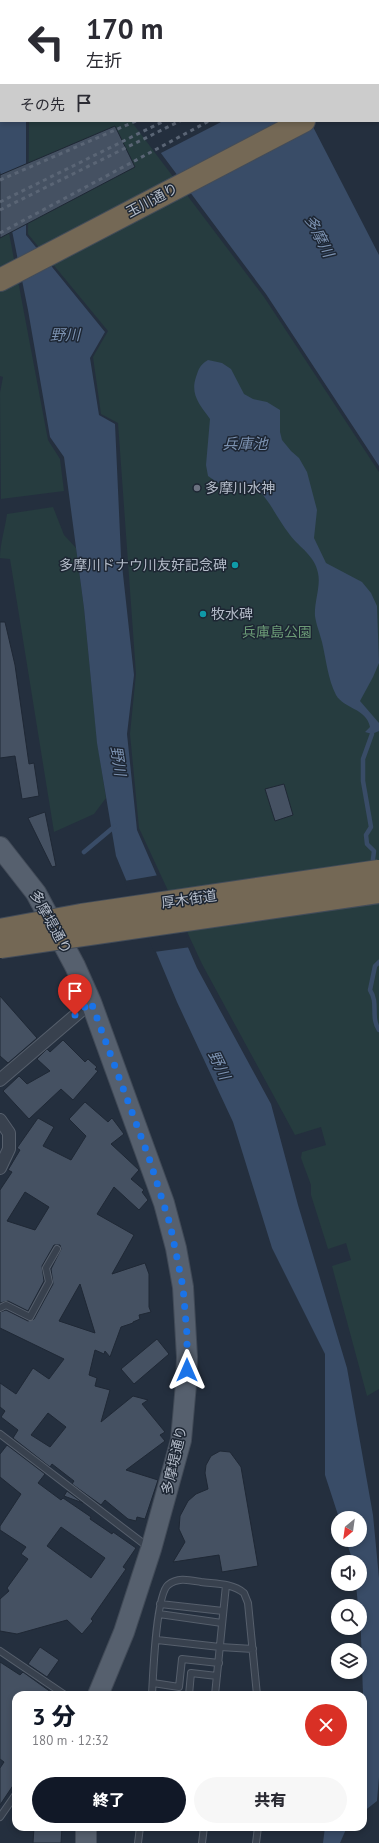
<!DOCTYPE html>
<html lang="ja">
<head>
<meta charset="utf-8">
<style>
	:root { --surface:#fff; --page:#f7f7f7; --text:#2b2b33; --muted:#7c7c81; --accent:#111827 }
	body { margin:0; font-family:"PT Sans","Noto Sans JP",sans-serif; background:var(--page); color:var(--text); height:100vh; display:flex; flex-direction:column; font-size:15px; white-space:nowrap }
	* { box-sizing:border-box; margin:0 }
	p { font-size:13px; color:var(--muted) }
	.icon { flex:none; width:22px; height:22px; fill:none; stroke:currentColor; stroke-width:2; stroke-linecap:round; stroke-linejoin:round }
	.map { position:relative; flex:1; overflow:hidden }
	.sheet { position:absolute; left:12px; top:1691px; width:355px; height:140px; display:flex; flex-direction:column; background:var(--surface); border-radius:12px; box-shadow:0 2px 6px #0003 }
	.sheet>* { flex:none }
	.top-card { position:absolute; left:0px; top:0px; width:379px; height:122px; box-shadow:0 2px 6px #0003; background:#fff; color:var(--text); overflow:hidden }
	.needle { width:26px; rotate:209deg }
	.tools { position:absolute; left:331px; top:1511px; display:grid; gap:8px }
	.tools a { display:grid; place-items:center; width:36px; height:36px; border-radius:50%; background:var(--surface); box-shadow:0 2px 6px #0003; font-size:20px }
	.pin { position:absolute; display:grid; place-items:center; width:34px; height:34px; color:#fff; margin:-41px -17px; border-radius:50% 50% 50% 0; rotate:-45deg; box-shadow:0 0 4px #0007 }
	.pin .icon { rotate:45deg }
	.me { position:absolute; width:44px; margin:-22px; rotate:0deg; stroke-linejoin:round; filter:drop-shadow(0 0 3px #0008) }
	.turn { display:flex; align-items:center; gap:14px; height:84px; padding:0 20px; font-size:18px }
	.turn .icon { width:52px; height:52px; stroke-width:2.5 }
	.turn b { display:block; font-size:28px; line-height:34px }
	.then { display:flex; align-items:center; height:38px; padding:0 20px; background:#0003; gap:8px; font-size:15px }
	.round { display:grid; place-items:center; flex:none; width:42px; height:42px; border-radius:21px; background:var(--page) }
	.overview { display:flex; align-items:center; justify-content:space-between; height:68px; padding:0 20px }
	h1 { font-size:24px; font-weight:800; line-height:30px; color:var(--accent) }
	.cta { display:flex; gap:8px; margin-top:auto; padding:8px 20px }
	.cta a { flex:1; height:46px; border-radius:24px; background:var(--accent); color:#fff; font-size:16px; font-weight:800; line-height:46px; text-align:center }
	.cta a+a { background:var(--page); color:var(--text) }
	.map>svg:first-child { display:block }
	.green { fill:#263c3f }
	.water { fill:#394c67 }
	.pier { fill:#242f3e }
	.lines { fill:none; stroke-linecap:round; stroke-linejoin:round }
	.stream { stroke:#394c67; stroke-width:4.5 }
	.building { fill:#455162; stroke:#1f2835; fill-rule:evenodd }
	.lane-casing { stroke:#565f6c; stroke-width:8 }
	.street-casing { stroke:#565f6c; stroke-width:14 }
	.primary-casing { stroke:#414a57; stroke-width:22 }
	.highway-casing { stroke:#434c59; stroke-width:24 }
	.lane { stroke:#38414e; stroke-width:6 }
	.street { stroke:#38414e; stroke-width:12 }
	.primary { stroke:#56606e; stroke-width:20 }
	.highway { stroke:#746855; stroke-width:22 }
	.rail { stroke:#5a6575; stroke-width:3; stroke-dasharray:4 4; stroke-linecap:butt }
	.highway-bridge-casing { stroke:#434c59; stroke-width:24; stroke-linecap:butt }
	.highway-bridge { stroke:#746855; stroke-width:22 }
	.route { stroke:#1a73e8; stroke-width:7; stroke-dasharray:0 12.6 }
	.worship-dot { fill:#6b7280; stroke:#1d2633; stroke-width:1.5 }
	.culture-dot { fill:#0f9aa8; stroke:#1d2633; stroke-width:1.5 }
	.labels { text-anchor:middle; stroke-width:3; stroke-linejoin:round; paint-order:stroke }
	.street-label { font-size:14px; fill:#b4bcc9; stroke:#1d2633 }
	.poi-label { font-size:14px; fill:#b4bcc9; stroke:#1d2633; text-anchor:start }
	.park-label { font-size:14px; fill:#6b9a76; stroke:#1d2633 }
	.water-label { font-size:15px; font-style:italic; fill:#7c92b1; stroke:#1d2633 }
</style>
</head>
<body>
<div class="map">
<svg width="379" height="1843" viewBox="0 0 379 1843">
	<rect width="100%" height="100%" fill="#242f3e"/>
	<path class="green" d="M29,121H131L264,297L379,472V1389L367,1396L332,1266L351,1260L346,1243L328,1249L311,1195V1185L301,1158L302,1152L326,1145L321,1127L295,1135L202,964L139,828L130,734L136,674L118,423L101,414L93,357L108,331L28,234Z
		M0,185L48,440L60,459L64,491L1,499L0,393L3,377L0,376Z
		M53,507L64,535L76,548L84,608L97,740L106,798L94,814L54,832L10,559L0,558C0,543 5,529 7,514Z"/>
	<path class="water" d="M0,0H21L1,1V121H26V235L105,332L90,358L99,415L115,424L121,556L134,675L127,734L137,830L197,968L271,1104L298,1205L347,1368L373,1515L379,1578V1777L377,1801L363,1812V1695L360,1606H358L356,1584H360V1562H353L346,1540H360V1518H339L325,1475V1354L272,1248L233,1122L177,1002L116,856L97,743L84,608L64,457L50,437L28,310L0,171Z
		M46,0H251L252,1H47Z
		M137,121H310L379,255V466L266,294Z
		M208,360L222,363L231,369L244,394L253,399L267,402L280,410V432L282,440L291,451L299,458L307,472L317,510L314,538L326,563L362,582L371,593L377,606L379,663L373,677L360,701L379,723V731L372,734L365,732L370,727C366,708 344,709 336,695C328,680 326,659 322,642C320,634 316,624 315,616C314,602 321,586 318,573C315,556 300,548 290,535C267,506 265,476 218,483L208,476L206,465L210,419C200,405 190,395 196,377C199,368 200,365 208,360Z
		M325,1827H347L340,1843H323Z"/>
	<path class="pier" d="M135,121H223L159,154Z
		M159,875L191,947L154,952L124,881Z"/>
	<g class="lines">
		<path class="stream" d="M84,852L115,826
			M372,867L374,851L367,844L366,835L371,827L363,781V759L372,734
			M379,962L375,966L370,990C379,1004 370,1016 379,1030"/>
	</g>
	<path class="building" d="M115,126L135,167L0,238V175Z
		M0,622H5L15,665L29,764L34,763L39,796L22,799L15,756L0,758Z
		M284,784L293,815L275,821L265,789Z
		M45,812L56,866L52,867L28,818Z
		M0,996L37,1038L8,1063L0,1056Z
		M63,1040L85,1062L88,1059L97,1067L95,1069L98,1071L73,1100L61,1089L29,1119L3,1091L19,1076L27,1084L50,1071L37,1059L47,1049L50,1052Z
		M85,1102L108,1122L112,1118L124,1134L111,1144L139,1170L131,1179L144,1190L142,1192L148,1200L139,1210L114,1187L97,1214L134,1235L112,1274L145,1263L149,1274V1307L151,1312L139,1315L140,1319L133,1322V1323L121,1327L110,1357L105,1351L104,1354L95,1350L89,1375L97,1378L95,1386L110,1390L101,1422L133,1396L148,1400L142,1404L165,1432L160,1435L165,1441L126,1470L158,1480L145,1519L137,1517L136,1521L128,1519L105,1500L101,1505L72,1484L74,1481L52,1464L50,1467L13,1438L18,1430L1,1417L5,1411L0,1407V1383L16,1394L33,1368L49,1379L64,1359L0,1328V1312L6,1310L28,1321L34,1319L53,1284L51,1269L61,1249L60,1245H54L42,1266L44,1281L28,1311L8,1301L0,1303V1190L12,1172L8,1170L20,1150L17,1148L38,1118L54,1127L43,1146L71,1160L86,1136L69,1119ZM25,1192L49,1207L35,1230L7,1221ZM80,1284L95,1333L59,1321ZM48,1413L66,1427L50,1447L31,1435Z
		M157,1339L169,1354L134,1384L121,1369Z
		M7,1445L45,1474L38,1483L61,1500L63,1498L91,1517L90,1519L112,1534L113,1532L136,1548L123,1567L126,1569L91,1619L93,1621L82,1634L67,1620L17,1634L0,1631V1599L9,1591L7,1588L28,1559L21,1554L26,1547L0,1530V1526L21,1494L0,1477V1454ZM61,1527L105,1558L91,1578L47,1546Z
		M220,1451L230,1452L241,1467L258,1566L222,1572L219,1555L173,1562L185,1542L179,1529L180,1516L188,1501L196,1494L208,1489L205,1473L206,1465L211,1456Z
		M67,1491L83,1503L64,1496Z
		M40,1647L59,1660L47,1677L28,1664Z
		M0,1662L20,1675L23,1672L55,1695H16V1781L0,1805V1768L4,1762L0,1759Z
		M34,1827H62L61,1843H33Z"/>
	<g class="lines">
		<g class="lane-casing">
			<path id="lane" d="M0,1308L6,1305L30,1317L49,1282L46,1268L57,1249
				M0,1434L148,1547
				M160,1604L223,1611
				M159,1614L222,1623
				M157,1640L220,1647L253,1649
				M0,1651L65,1695
				M153,1683L179,1687L182,1659L219,1663
				M152,1695C153,1676 156,1595 168,1585C178,1577 189,1580 201,1582C215,1584 232,1583 244,1593L248,1603L257,1695
				M189,1695L191,1673L217,1676
				M215,1695L226,1585
				M0,1817L16,1794
				M138,1843L140,1827
				M202,1843L204,1827
				M256,1843L258,1827"/>
		</g>
		<g class="street-casing">
			<path id="street" d="M0,1080L91,1002
				M0,1120L9,1133V1149L0,1168"/>
		</g>
		<g class="primary-casing">
			<path id="primary" d="M0,847L36,893L75,966L91,1002L164,1203L176,1248L183,1287L187,1357L186,1384L181,1440L151,1549L124,1632L98,1695
				M86,1827V1843"/>
		</g>
		<g class="highway-casing">
			<path id="highway" d="M378,82H379
				M0,280L304,121"/>
		</g>
		<use href="#lane" class="lane"/>
		<use href="#street" class="street"/>
		<use href="#primary" class="primary"/>
		<use href="#highway" class="highway"/>
		<path class="rail" d="M378,7L379,6
			M378,17L379,16
			M378,25L379,24
			M378,36L379,35
			M0,180L136,121
			M0,202L164,121
			M0,210L180,121
			M0,233L209,121"/>
		<g class="highway-bridge-casing">
			<path id="highway-bridge" d="M0,930L81,915L379,871
				M0,947L379,892"/>
		</g>
		<use href="#highway-bridge" class="highway-bridge"/>
	</g>
	<g class="lines">
		<path class="route" d="M75,1015L91,1002L149,1158L170,1224L183,1287L187,1335V1370"/>
	</g>
	<circle class="worship-dot" cx="197" cy="488" r="4"/>
	<g class="culture-dot">
		<circle cx="235" cy="565" r="4"/>
		<circle cx="203" cy="614" r="4"/>
	</g>
	<g class="labels">
		<g class="street-label">
			<text transform="translate(152 200) rotate(-28)" y="5">玉川通り</text>
			<text transform="translate(189 899) rotate(-8)" y="5">厚木街道</text>
			<text transform="translate(51 922) rotate(61)" y="5">多摩堤通り</text>
			<text transform="translate(174 1460) rotate(-77)" y="5">多摩堤通り</text>
		</g>
		<g class="poi-label">
			<text x="205" y="493">多摩川水神</text>
			<text x="227" y="570" text-anchor="end">多摩川ドナウ川友好記念碑</text>
			<text x="211" y="619">牧水碑</text>
		</g>
		<g class="park-label">
			<text x="277" y="637">兵庫島公園</text>
		</g>
		<g class="water-label">
			<text transform="translate(319 236) rotate(63)" y="5">多摩川</text>
			<text x="65" y="340">野川</text>
			<text x="245" y="449">兵庫池</text>
			<text transform="translate(118 761) rotate(81)" y="5">野川</text>
			<text transform="translate(219 1065) rotate(64)" y="5">野川</text>
		</g>
	</g>
</svg>
<div class="tools">
<a><svg class="needle" viewBox="-14 -14 28 28"><path d="M0-13l5 13h-10z" fill="#e53935"/><path d="M0 13l5-13h-10z" fill="#7c7c81"/></svg></a>
<a><svg class="icon" aria-label="sound" viewBox="0 0 24 24"><path d="M4 9h4l5-4v14l-5-4H4zM17 9q2 3 0 6"/></svg></a>
<a><svg class="icon" aria-label="search" viewBox="0 0 24 24"><circle cx="10" cy="10" r="6"/><path d="M15 15l6 6"/></svg></a>
<a><svg class="icon" aria-label="layers" viewBox="0 0 24 24"><path d="M12 4l9 5-9 5-9-5zM3 14l9 5 9-5"/></svg></a>
</div>
<div class="pin" style="left:75px;top:1015px;background:#d93025"><svg class="icon" aria-label="arrive" viewBox="0 0 24 24"><path d="M6 21V4h12l-3 4 3 4H6"/></svg></div>
<svg class="me" style="left:187px;top:1370px" viewBox="-20 -20 40 40"><path d="M0-17L14 15 0 8-14 15z" fill="#1a73e8" stroke="#fff" stroke-width="4"/></svg>
<div class="top-card">
<div class="turn"><svg class="icon" aria-label="left" viewBox="0 0 24 24"><path d="M17 20v-9H6M10 6l-5 5 5 5"/></svg><div><b>170 m</b>左折</div></div>
<div class="then">その先<svg class="icon" aria-label="arrive" viewBox="0 0 24 24"><path d="M6 21V4h12l-3 4 3 4H6"/></svg></div>
</div>
<section class="sheet">
<div class="overview"><div><h1>3 分</h1><p>180 m · 12:32</p></div><a class="round" style="background:#d93025;color:#fff"><svg class="icon" aria-label="close" viewBox="0 0 24 24"><path d="M6 6l12 12M18 6L6 18"/></svg></a></div>
<div class="cta"><a>終了</a><a>共有</a></div>
</section>
</div>
</body>
</html>
